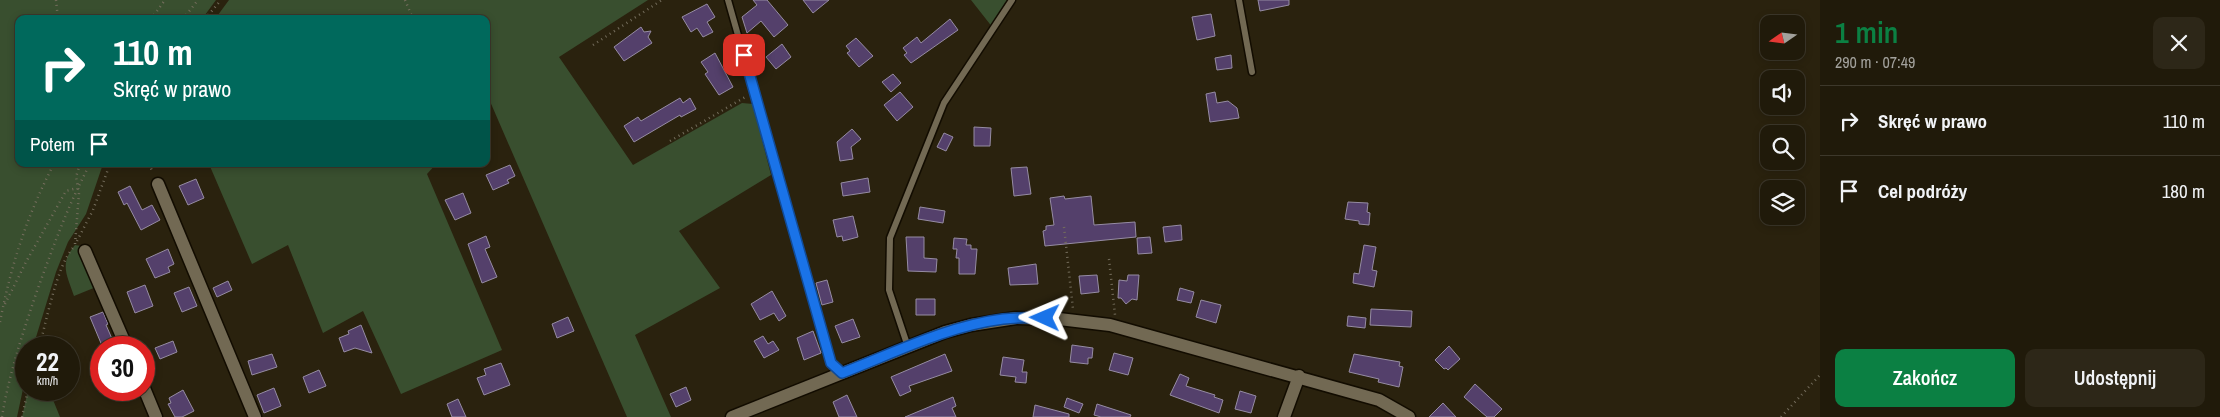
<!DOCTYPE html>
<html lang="pl">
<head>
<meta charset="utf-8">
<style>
	:root { --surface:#201a0a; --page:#2d2718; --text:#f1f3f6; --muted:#a2a19c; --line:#3d382b; --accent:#0b8043 }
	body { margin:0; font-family:"Archivo Narrow",sans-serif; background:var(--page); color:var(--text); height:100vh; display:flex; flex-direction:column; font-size:19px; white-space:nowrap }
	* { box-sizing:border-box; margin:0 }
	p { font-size:16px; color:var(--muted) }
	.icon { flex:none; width:28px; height:28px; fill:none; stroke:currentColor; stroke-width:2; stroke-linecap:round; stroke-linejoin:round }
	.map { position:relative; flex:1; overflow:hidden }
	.drawer { display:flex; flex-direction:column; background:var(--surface); width:400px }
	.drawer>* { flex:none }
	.hud { position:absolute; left:15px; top:15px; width:475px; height:152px; border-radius:10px; box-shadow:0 2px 8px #0003,0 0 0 1px var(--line); background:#00695c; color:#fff; overflow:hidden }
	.needle { width:32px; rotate:256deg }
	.buttons { position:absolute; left:1760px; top:15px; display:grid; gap:10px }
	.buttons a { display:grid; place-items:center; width:45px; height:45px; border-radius:10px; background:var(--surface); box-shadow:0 2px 8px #0003,0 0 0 1px var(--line); font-size:25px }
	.speed { position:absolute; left:15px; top:336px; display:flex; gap:10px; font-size:25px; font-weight:700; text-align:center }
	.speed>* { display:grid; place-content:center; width:65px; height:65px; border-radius:50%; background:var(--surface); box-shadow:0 2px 8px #0003,0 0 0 1px var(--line); line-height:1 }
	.speed small { font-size:12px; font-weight:400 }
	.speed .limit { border:8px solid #d22; background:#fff; color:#111 }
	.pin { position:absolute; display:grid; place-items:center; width:42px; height:42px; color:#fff; margin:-21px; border-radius:10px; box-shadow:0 2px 8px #0006 }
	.me { position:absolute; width:55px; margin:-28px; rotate:271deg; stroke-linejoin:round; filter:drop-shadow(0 0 4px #0008) }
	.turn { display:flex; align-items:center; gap:18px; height:105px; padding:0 15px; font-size:22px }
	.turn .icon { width:65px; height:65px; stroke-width:2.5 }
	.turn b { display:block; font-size:35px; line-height:42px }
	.then { display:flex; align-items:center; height:48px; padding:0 15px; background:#0003; gap:10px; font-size:19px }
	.round { display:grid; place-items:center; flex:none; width:52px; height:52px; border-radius:10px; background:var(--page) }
	.head { display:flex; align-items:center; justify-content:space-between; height:85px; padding:0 15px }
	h1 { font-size:30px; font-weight:600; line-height:38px; color:var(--accent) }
	.primary-button { display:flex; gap:10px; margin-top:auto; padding:10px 15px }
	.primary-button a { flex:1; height:58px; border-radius:10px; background:var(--accent); color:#fff; font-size:20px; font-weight:600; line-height:58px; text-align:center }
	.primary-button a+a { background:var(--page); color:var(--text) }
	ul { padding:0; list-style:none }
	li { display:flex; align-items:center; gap:15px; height:70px; padding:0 15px; border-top:1px solid var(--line) }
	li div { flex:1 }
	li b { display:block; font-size:19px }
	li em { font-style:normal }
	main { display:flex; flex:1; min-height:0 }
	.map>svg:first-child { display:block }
	.green { fill:#394f2f }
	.building { fill:#54406b; stroke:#968ca3 }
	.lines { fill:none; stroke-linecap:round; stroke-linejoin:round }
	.service-casing { stroke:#120c00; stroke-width:9 }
	.minor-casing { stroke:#120c00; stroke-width:15 }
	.path { stroke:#746d5c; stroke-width:2.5; stroke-dasharray:1 4; stroke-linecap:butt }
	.service { stroke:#726953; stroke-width:6 }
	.minor { stroke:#726953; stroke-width:12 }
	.route-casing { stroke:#114b97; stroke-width:12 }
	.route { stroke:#1a73e8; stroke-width:9 }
</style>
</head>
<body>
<main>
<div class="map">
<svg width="1820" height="417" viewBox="0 0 1820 417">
	<rect width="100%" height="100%" fill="#2a220e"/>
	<path class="green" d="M0,0H216L202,19H19V164H103L86,214L68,242L56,272L33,347L26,348V375L17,417H0Z
		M229,0H648L559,57L633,165L742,103L753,104L771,175L679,231L720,288L635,335L671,417H627L489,99L486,100V19H215Z
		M971,0H1012L993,28Z
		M209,164H436L427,174L502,350L401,394L363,311L323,333L288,245L252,264Z
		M75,245L81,246L101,285L74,296C67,275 59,264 75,245Z
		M28,390H49L60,417H22Z"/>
	<path class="building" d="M753,0H767L788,25L774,37L761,21L747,33L742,17L757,5Z
		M803,0H829L813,13Z
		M1258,0H1289V5L1260,11Z
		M707,4L715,17L707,22L713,32L703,37L697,28L691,32L682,17Z
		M1211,14L1215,36L1197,40L1192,17Z
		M950,19L958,30L911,63L904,55L907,53L903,48L917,37L921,43Z
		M641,27L644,32L651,31L648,37L652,43L624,61L614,47Z
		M856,38L873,56L859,67L847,53L850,51L846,46Z
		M782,44L791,57L776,69L766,57Z
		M715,53L733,87L719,95L705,74L708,72L701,62Z
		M1231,55L1232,68L1217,70L1215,58Z
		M893,74L901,83L891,92L882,82Z
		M900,92L913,107L897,121L884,105Z
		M1215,92L1217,103L1228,101L1237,108L1239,118L1210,122L1206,94Z
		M680,98L683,103L690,98L696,109L681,117L680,115L634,142L624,126L638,117L641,121Z
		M974,127L991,128L990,146H974Z
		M852,129L861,139L851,147L853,159L840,161L837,142Z
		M944,133L953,137L946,151L937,147Z
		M510,165L515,176L507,180L509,183L493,190L486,175Z
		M1027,167L1031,194L1014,196L1011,168Z
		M868,178L870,192L843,196L841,183Z
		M196,179L204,198L188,205L179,186Z
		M130,186L142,210L152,205L160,220L141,230L127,203L124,205L118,192Z
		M463,193L471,213L455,220L445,200Z
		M1064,196L1065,199L1091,196L1094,225L1135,222L1136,237L1045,246L1043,231L1046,230V226L1054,225L1050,198Z
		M1348,202L1368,203L1367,212L1370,213L1369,225L1359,224V221L1345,219Z
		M920,207L945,211L943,223L918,219Z
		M853,216L858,237L843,241L842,236L837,237L833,220Z
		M1181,225L1182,240L1165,242L1163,227Z
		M486,236L490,247L485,249L497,277L482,283L468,244Z
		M906,237H924V258L937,259L936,272L908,271Z
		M1150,237L1152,253L1138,254L1137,238Z
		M954,238L967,239L966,245H971V249H977L975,274H959V258H956L957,249H953Z
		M1364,245L1376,247L1372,270L1377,271L1374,287L1353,283L1354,273L1359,274Z
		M168,249L174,264L168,267L170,272L155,278L146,259Z
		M1036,264L1038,284L1010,285L1008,268Z
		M1097,275L1099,292L1081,294L1079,276Z
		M1128,275H1139L1137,300L1132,299L1126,304L1121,298H1118L1119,280L1127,281Z
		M827,280L833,302L822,305L816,283Z
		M228,281L232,290L217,297L213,288Z
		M145,285L153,306L135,313L127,292Z
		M189,287L197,306L182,312L174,293Z
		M1180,288L1194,292L1191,303L1177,300Z
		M772,291L786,316L779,321L774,313L760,320L751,304Z
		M916,299H935V315H916Z
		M1201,300L1221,305L1216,323L1196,317Z
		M1371,309L1412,311L1411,327L1370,325Z
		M103,312L108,324L106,325L116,348H103L90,317Z
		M1348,316L1366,318L1365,328L1347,326Z
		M568,317L574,331L557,338L552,324Z
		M853,319L860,337L842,343L835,326Z
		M361,325L372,353L355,348L344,352L339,338L349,334L348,331Z
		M813,331L821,353L804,360L797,338Z
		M763,336L768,344L773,341L779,350L764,358L754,341Z
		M173,341L177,352L160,359L155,348Z
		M1072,345L1093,348L1092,358H1088V364L1070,362Z
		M1449,346L1460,359L1448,370L1446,368L1444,369L1435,360Z
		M1114,353L1133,358L1128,375L1109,370Z
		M272,354L277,367L252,375L248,361Z
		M945,354L952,371L909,386L911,391L900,396L891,377Z
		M1354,354L1400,362L1399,366L1403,367L1399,387L1378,382L1379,379L1349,372Z
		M1003,357L1024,360L1022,372H1027L1026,383L1015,382L1016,377L1000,375Z
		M501,363L510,385L484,395L477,378L486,375L484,369Z
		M319,370L326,386L309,393L303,377Z
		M1180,374L1189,378L1186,386L1215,395L1214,397L1223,400L1219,413L1170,395Z
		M1475,384L1502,409L1494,417H1487L1464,397Z
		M686,387L691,400L676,407L670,394Z
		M274,388L281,406L264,413L257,395Z
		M183,390L194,411L182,417H175L168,404L171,403L169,398Z
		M1240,391L1256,396L1251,413L1235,409Z
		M847,395L857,417H839L833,402Z
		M953,397L956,406L952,408L956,417H905Z
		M1067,398L1083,404L1079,413L1064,407Z
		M458,399L466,417H452L447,404Z
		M1443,403L1456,417H1429Z
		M1097,404L1131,415L1130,417H1101L1094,415Z
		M1035,405L1069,414V417H1033Z"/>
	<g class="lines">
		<g class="service-casing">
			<path id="service" d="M728,0L831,363L842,373
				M1239,0L1252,72
				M908,347L889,290L890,238L944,103L1012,0"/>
		</g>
		<g class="minor-casing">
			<path id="minor" d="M158,184L255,417
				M85,251L127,348
				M144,388L156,417
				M732,417L945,332L971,325L1016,318L1059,319L1110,325L1379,400L1409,417
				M1284,417L1299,376"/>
		</g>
		<path class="path" d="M56,0L58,19
			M405,0L413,19
			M151,19L165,0
			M183,19L198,0
			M205,19L221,0
			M593,45L662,0
			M670,141L747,96
			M149,164L153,173
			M1064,227L1073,309
			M77,241L93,210L110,164
			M75,244L79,193L76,177L80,164
			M1109,259L1115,315
			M5,304L26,262L66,191L77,188
			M0,322C11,265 27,215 54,164
			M39,348C46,323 57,265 73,248
			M2,417C9,374 23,332 37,291C53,247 68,205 90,164
			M22,417L28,390
			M1781,417L1820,375"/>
		<use href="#service" class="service"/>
		<use href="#minor" class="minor"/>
	</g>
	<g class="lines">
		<g class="route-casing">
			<path id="route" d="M744,55L831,363L842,373C894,353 947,326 1003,319C1017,317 1031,318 1045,318"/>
		</g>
		<use href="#route" class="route"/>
	</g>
</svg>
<div class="buttons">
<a><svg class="needle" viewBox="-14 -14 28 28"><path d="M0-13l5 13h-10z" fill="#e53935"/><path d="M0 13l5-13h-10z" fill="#a2a19c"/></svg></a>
<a><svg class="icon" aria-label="sound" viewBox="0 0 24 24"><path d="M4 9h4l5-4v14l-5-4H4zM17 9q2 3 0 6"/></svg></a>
<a><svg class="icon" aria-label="search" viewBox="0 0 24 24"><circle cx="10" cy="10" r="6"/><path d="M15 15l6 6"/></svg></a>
<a><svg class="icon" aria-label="layers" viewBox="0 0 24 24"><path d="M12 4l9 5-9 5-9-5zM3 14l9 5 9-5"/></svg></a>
</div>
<div class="speed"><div>22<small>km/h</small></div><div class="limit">30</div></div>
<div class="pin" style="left:744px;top:55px;background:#d93025"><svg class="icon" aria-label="arrive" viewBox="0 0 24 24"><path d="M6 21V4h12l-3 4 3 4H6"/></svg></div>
<svg class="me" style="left:1045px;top:318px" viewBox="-20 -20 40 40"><path d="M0-17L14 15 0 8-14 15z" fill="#1a73e8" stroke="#fff" stroke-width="4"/></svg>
<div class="hud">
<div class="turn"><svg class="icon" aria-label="right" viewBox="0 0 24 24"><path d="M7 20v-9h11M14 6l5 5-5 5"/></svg><div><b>110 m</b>Skręć w prawo</div></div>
<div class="then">Potem<svg class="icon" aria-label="arrive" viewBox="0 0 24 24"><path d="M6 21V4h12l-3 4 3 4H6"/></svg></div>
</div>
</div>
<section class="drawer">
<div class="head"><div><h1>1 min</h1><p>290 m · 07:49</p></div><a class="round"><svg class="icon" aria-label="close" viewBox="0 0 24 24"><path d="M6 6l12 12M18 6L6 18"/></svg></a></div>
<ul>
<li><svg class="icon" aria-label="right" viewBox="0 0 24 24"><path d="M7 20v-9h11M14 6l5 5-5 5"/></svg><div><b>Skręć w prawo</b></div><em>110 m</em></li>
<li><svg class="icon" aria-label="arrive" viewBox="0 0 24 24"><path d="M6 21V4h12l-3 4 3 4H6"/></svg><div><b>Cel podróży</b></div><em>180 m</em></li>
</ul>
<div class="primary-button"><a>Zakończ</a><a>Udostępnij</a></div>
</section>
</main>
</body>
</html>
